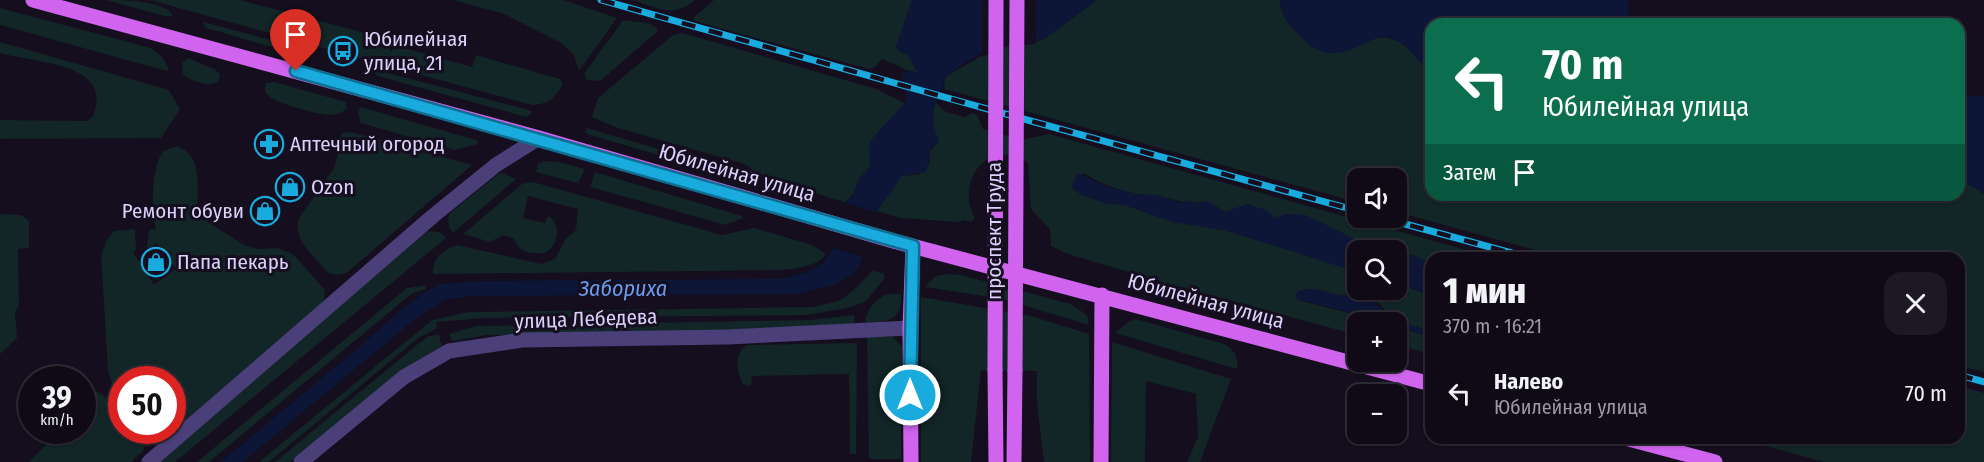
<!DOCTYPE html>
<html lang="ru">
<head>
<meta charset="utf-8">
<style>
	:root { --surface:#0f0a16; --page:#1d1823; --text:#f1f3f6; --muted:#9b9aa1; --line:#2f2b35 }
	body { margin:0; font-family:"Fira Sans Condensed",sans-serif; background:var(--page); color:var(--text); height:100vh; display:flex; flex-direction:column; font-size:22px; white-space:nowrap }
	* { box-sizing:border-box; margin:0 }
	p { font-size:20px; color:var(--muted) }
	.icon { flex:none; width:33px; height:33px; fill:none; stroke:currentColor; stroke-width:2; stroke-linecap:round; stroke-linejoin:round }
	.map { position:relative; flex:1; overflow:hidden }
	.side { position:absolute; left:1425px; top:252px; width:540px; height:192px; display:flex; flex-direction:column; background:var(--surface); border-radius:18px; box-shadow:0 2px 4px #0004,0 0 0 2px var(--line) }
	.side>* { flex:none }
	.top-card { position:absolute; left:1425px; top:18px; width:540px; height:183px; border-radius:18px; box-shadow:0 2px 4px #0004,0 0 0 2px var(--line); background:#0b6e4f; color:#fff; overflow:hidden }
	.controls { position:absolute; left:1347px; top:168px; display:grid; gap:12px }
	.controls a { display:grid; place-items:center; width:60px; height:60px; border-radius:12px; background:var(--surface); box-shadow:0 2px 4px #0004,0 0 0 2px var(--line); font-size:30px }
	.speed { position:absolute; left:18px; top:366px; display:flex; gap:12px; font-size:30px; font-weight:700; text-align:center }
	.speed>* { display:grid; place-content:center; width:78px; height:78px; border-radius:50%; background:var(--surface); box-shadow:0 2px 4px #0004,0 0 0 2px var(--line); line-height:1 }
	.speed small { font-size:15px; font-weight:400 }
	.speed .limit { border:9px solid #d22; background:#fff; color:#111 }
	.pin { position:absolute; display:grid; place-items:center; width:51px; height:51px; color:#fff; margin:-62px -26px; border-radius:50% 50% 50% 0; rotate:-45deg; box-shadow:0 0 6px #0007 }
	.pin .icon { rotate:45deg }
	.me { position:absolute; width:66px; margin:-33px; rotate:0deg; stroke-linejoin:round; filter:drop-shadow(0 0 4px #0008) }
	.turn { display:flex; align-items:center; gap:21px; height:126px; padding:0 18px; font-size:27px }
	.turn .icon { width:78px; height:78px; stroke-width:2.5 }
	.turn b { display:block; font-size:42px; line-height:51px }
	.then { display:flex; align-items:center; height:57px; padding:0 18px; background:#0003; gap:12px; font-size:22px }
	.round { display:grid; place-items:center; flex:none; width:63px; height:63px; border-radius:18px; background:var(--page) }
	.summary { display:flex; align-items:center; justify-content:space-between; height:102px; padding:0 18px }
	h1 { font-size:36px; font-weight:800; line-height:45px }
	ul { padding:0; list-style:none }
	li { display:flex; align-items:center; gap:18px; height:78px; padding:0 18px }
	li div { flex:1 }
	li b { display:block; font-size:22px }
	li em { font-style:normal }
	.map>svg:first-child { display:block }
	.green { fill:#122527 }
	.water { fill:#0e1637 }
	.pier { fill:#140e1e }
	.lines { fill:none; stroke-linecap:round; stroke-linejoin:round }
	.minor { stroke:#4a3f78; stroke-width:15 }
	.major { stroke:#d064ee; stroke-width:15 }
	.rail-casing { stroke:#19aade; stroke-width:7 }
	.rail { stroke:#140e1e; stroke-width:4.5; stroke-dasharray:14; stroke-linecap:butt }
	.major-bridge { stroke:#d064ee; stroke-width:15 }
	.route-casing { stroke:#106e90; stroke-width:15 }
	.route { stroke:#19aade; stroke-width:10 }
	.labels { text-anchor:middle; stroke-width:6; stroke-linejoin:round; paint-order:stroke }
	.poi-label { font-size:21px; fill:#dcd1fa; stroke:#140e1e; text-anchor:start }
	.street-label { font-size:21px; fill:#dcd1fa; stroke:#140e1e }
	.water-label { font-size:22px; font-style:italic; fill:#6a9cee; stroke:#140e1e }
</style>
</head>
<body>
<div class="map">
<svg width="1984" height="462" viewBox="0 0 1984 462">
	<rect width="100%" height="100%" fill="#140e1e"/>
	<path class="green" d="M106,0C126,0 156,0 172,13V16L168,17Z
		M150,0H240L388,39L391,41L390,52L397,46L472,67L476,55L560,79L563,84C555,98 549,104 532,105L362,59L338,47L331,50Z
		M453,0H563L617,18L579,71L574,55L561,43L504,14Z
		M632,0H695C672,20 658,7 632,0Z
		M714,0H912L896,47L899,51L908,55L917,72H911L882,59L874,68L869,69L694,21L693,18Z
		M1097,0H1280C1281,14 1287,23 1296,32C1316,53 1335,58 1361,45C1369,41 1378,35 1388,38C1413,44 1412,60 1431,70V195H1959V178L1984,194V372L1959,366V258H1564L1397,212L1396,178H1358L1357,202L944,89L945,77L1002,44L1038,41L1045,38Z
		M0,8L151,48L162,57L169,69L167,71L0,25Z
		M623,20L648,23L657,28L658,31L600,81L587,80L584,74Z
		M203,22L302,48L311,52C295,58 226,32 205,28Z
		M683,33L876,89L905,103C898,113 869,137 869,148C869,155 872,159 870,167C861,178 856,194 845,202L758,177L751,168L744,164L615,127L592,117L598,98L673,35Z
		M0,42L169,90L180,109L161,138L0,139V120L87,121L93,116C115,62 33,63 0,53Z
		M188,58L216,70L220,75L219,81C208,88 193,81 183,75L182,63Z
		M373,69L529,110L532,113L526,117L378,76L372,72Z
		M274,82L346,102L347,108C342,113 336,115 329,115C319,115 275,103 269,96C264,92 264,88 266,83Z
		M936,103L946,112L965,117L973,113L977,115L983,129L1022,140L1049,134L1495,258H1431V263L1412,255L1397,258L1396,250H1377L1305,215L1286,214L1277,218L1248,204L1226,212L1207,201C1190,206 1175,199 1158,196C1153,195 1148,196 1144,195C1122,192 1101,184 1083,173L1080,194L1105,203L1125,205L1173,222L1224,230L1355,270L1357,272L1358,290H1396L1397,283L1431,296V332L1397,320L1378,303L1359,295H1340L1313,289L1303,290L1296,295L1297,299L1301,301L1386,322H1358L1357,335L1162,282L1068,254L1051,246L1050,229L1031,209L1028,163C990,135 954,181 975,218L971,222L964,220L959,222L901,218L877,211L901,176L920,174L930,162V151L936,144L938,138C931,128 930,113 936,103Z
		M360,107L473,139L477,140L478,144L455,150L361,123L358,114Z
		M587,128L734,171L754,181L751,182L590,135L585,132Z
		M351,132L472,165L349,271C342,276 335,275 328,273C315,257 292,240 299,218L334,168L338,155L337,140L343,133Z
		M177,146C207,158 194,192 199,216L244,245L259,249L278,248L294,255L325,290L324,303L163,441C155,441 152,436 147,431L172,430V380H122L121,398L112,384L108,371L101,255L108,238L114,231L135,229L136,250L133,252L154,285L176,269L171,262L172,255L170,252L163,251L157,243L149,249L147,246L149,230L156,229C151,211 151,164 164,151Z
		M544,161L559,162L585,169L578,183L536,172L538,164Z
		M595,172L742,216L743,218L726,225L590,187Z
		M503,173L516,179L453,233C448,228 447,219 450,213L498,174Z
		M533,182L722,235L754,228L812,245L826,254C818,267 794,269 779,270L433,274C432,258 443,250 457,245L542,264L555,259L565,240L576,230L578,209L528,196L523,218L545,223L548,216C562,224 559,246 545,253C531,254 519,253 514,239L503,235L490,242L463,234L522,184Z
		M0,214L21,215L29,221V248L18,249L19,305L15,313L17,338L0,354Z
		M428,231L440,232L446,238L175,462H149Z
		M873,270L884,274L885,278L866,301L852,307L807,315L485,318L436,322L437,328L418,338L269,462H259L432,320L469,312L813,307L841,300L856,288Z
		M947,274L961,275L1071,304L1087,315L1089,325L1003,299L925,287L936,276Z
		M426,285V289L411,294L209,462H197L407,288Z
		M888,294H901C903,321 887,322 866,323L865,319C870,307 875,298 888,294Z
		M921,297L1031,316L1089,334L1090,462H1044L1037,402V371L981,370L971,462H921Z
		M854,315L856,331L487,335L452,341L449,334L477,326L810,320Z
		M1136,319L1224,344C1234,349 1239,358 1237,369L1115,333L1128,322Z
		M1396,326L1431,338V354L1397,345Z
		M439,335L442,346L398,373L290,462H275L418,344L429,336Z
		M867,337H893L902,347L901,459H869Z
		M1112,342L1231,379L1200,462H1187L1198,437L1196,394L1146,381L1145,462H1111Z
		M857,343L856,454H850L849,374L752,376L751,386L743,384C736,373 734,351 747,345Z
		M1959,386L1984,393V462H1824L1736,438H1959Z
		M94,391C111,396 122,414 122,430L133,431L145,445L143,451L131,462H29L60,431L82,430L83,397Z"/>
	<path class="water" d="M912,0H1097L1045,38C1032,43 1017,40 1003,44C983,49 962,65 945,77C939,105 925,110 939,141L931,148L926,172L901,176L892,192L879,207L863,258L854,273L834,285L798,294L471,296L444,300L414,320L243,462H221L362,345L395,315L425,292L441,284L482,281L778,279L805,273L824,263L832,249L845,202L852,197L859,178L870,167L869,147L871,140L905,103L907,98L902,77L908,70L917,72L908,55L899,51L896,47Z
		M1280,0H1627L1629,8L1627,24H1431V70C1413,60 1411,43 1388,37C1378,35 1369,41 1361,45C1333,59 1317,55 1296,32C1287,22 1281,14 1280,0Z
		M1973,95L1984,97V194L1959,178V96Z
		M1078,173L1108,187L1136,194L1156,195L1179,202L1189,201L1198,203L1207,201L1226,212L1247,204L1266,210L1277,218L1286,214L1305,215L1377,250H1358L1357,272L1225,230L1173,222L1125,205L1105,203L1080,194L1073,189L1072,185Z
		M1411,255L1431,263V296L1397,283V258Z
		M1313,289L1340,295L1354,294L1368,299L1397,320L1431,332V338L1397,326L1396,322H1387L1297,299L1298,291Z"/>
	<path class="pier" d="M982,0H1036V44L1003,47L982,57Z
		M842,202L880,213L866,257L829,247Z"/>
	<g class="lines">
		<path class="minor" d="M149,462L433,216L496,165L539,138
			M301,462L404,377L449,351L522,340L727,337L910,328"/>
		<path class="major" d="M33,0L539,138L897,242L1431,384
			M995,370L996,462
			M1625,438L1715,462
			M911,462L910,328L913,246
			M1014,462L1015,371
			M1101,462L1102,295"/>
		<g class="rail-casing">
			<path id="rail" d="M601,0L944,97L1358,211
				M1383,218L1530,258
				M1959,375L1984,382"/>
		</g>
		<use href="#rail" class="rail"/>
		<path class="major-bridge" d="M995,370L996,0
			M1015,371L1017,0"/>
	</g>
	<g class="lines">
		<g class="route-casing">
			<path id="route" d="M296,71L913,246L910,395"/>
		</g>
		<use href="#route" class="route"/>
	</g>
	<defs>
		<g id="bus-ring" transform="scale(1.5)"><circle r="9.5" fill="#140e1e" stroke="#19aade" stroke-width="1.5"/><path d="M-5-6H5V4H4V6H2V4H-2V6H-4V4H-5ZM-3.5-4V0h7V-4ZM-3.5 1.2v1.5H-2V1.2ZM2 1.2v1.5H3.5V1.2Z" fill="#19aade"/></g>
		<g id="pharmacy-ring" transform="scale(1.5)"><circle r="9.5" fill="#140e1e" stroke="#19aade" stroke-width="1.5"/><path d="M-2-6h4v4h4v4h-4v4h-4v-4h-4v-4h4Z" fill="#19aade"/></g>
		<g id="shop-ring" transform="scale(1.5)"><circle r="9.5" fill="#140e1e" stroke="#19aade" stroke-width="1.5"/><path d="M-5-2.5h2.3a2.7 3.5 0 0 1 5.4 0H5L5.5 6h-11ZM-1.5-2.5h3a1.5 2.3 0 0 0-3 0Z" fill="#19aade"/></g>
	</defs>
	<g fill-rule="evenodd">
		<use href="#bus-ring" x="343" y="51"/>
		<use href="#pharmacy-ring" x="269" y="144"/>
		<use href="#shop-ring" x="290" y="187"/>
		<use href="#shop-ring" x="265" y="211"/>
		<use href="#shop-ring" x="156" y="262"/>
	</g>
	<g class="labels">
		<g class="poi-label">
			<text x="364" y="46">Юбилейная<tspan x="364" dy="24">улица, 21</tspan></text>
			<text x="290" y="151">Аптечный огород</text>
			<text x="311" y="194">Ozon</text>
			<text x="244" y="218" text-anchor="end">Ремонт обуви</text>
			<text x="177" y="269">Папа пекарь</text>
		</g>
		<g class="street-label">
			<text transform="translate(737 173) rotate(16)" y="7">Юбилейная улица</text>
			<text transform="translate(994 231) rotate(-90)" y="7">проспект Труда</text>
			<text transform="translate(1206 301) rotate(15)" y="7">Юбилейная улица</text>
			<text transform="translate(586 319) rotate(-2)" y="7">улица Лебедева</text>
		</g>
		<g class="water-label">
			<text x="623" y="296">Забориха</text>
		</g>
	</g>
</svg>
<div class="controls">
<a><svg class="icon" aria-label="sound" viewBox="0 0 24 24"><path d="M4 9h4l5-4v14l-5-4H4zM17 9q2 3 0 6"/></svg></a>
<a><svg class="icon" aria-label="search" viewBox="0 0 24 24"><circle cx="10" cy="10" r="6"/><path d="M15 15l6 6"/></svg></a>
<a>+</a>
<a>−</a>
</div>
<div class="speed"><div>39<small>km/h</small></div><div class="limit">50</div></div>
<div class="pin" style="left:296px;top:71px;background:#d93025"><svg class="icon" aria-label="arrive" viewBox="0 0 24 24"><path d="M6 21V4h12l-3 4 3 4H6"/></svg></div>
<svg class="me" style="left:910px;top:395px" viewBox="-20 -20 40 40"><circle r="17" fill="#19aade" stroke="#fff" stroke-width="3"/><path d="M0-11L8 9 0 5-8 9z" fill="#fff"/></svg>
<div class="top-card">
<div class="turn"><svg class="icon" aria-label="left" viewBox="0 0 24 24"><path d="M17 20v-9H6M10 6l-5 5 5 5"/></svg><div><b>70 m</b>Юбилейная улица</div></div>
<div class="then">Затем<svg class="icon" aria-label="arrive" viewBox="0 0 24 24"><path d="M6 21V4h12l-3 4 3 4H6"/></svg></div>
</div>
<section class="side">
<div class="summary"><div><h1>1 мин</h1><p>370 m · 16:21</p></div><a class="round"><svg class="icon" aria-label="close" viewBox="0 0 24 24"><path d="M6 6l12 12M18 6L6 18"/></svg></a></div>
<ul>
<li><svg class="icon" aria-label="left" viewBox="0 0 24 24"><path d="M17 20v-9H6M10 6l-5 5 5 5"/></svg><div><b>Налево</b><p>Юбилейная улица</p></div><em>70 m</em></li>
</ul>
</section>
</div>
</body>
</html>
